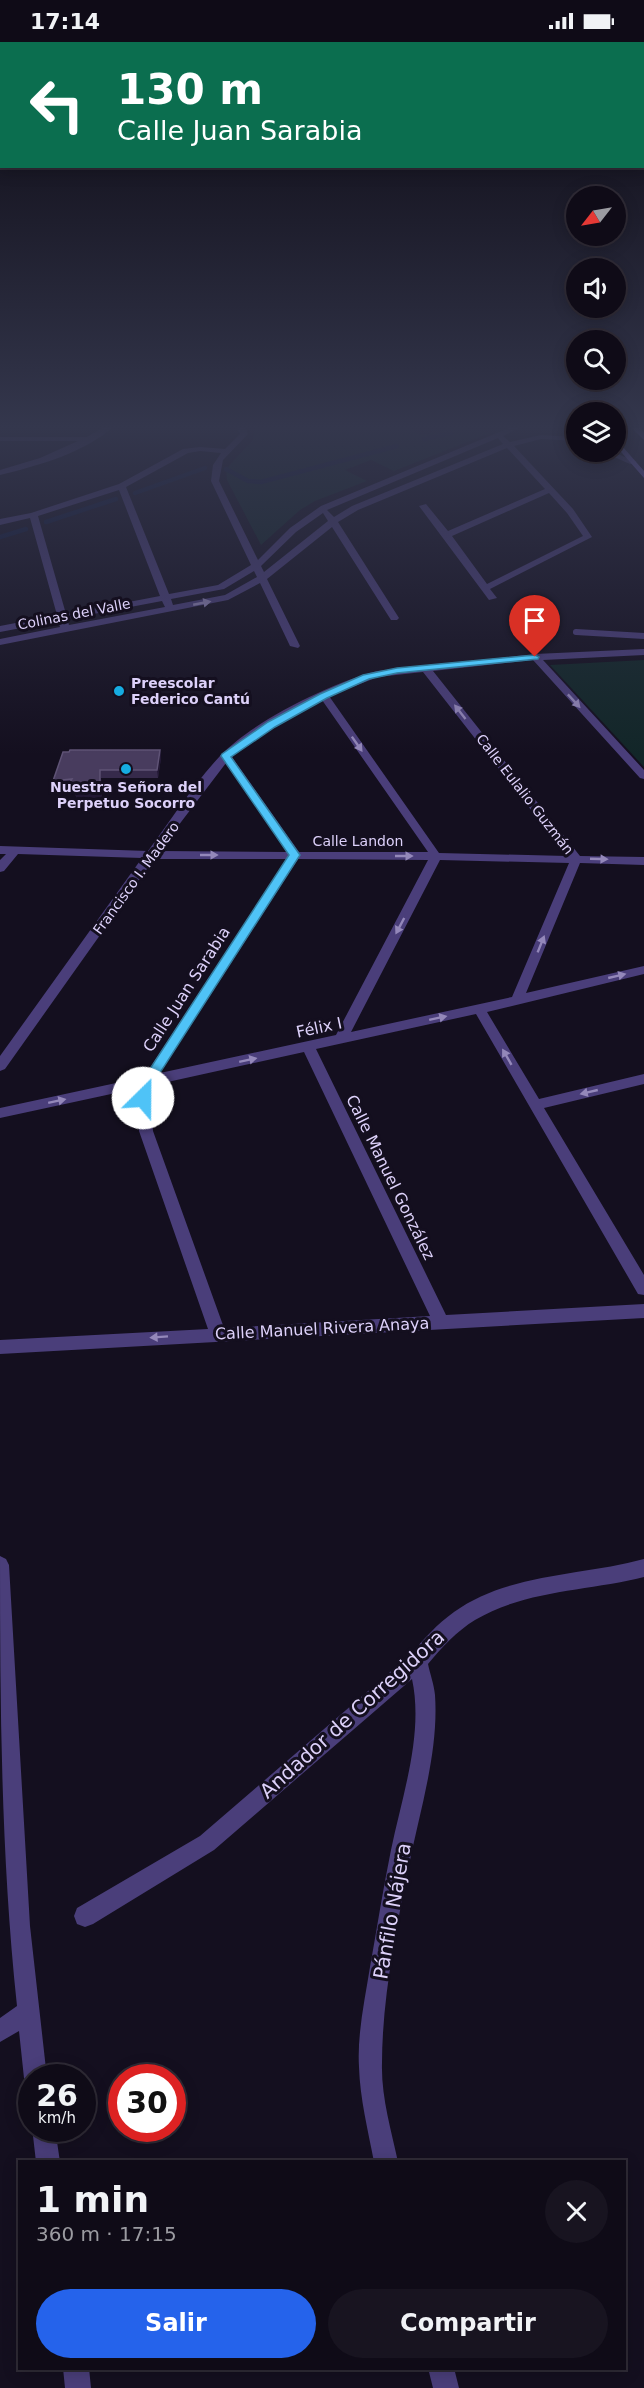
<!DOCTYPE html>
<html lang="es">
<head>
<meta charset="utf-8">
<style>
	:root { --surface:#0f0b17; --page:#181420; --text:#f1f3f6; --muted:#9b9ba1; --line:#2f2b36; --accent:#2563eb }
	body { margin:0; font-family:"DejaVu Sans",sans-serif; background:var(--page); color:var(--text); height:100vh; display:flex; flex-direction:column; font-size:22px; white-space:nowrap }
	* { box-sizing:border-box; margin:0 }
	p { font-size:20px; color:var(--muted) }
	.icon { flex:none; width:33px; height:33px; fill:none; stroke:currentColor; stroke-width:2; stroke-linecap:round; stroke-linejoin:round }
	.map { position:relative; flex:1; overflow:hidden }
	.sheet { position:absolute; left:18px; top:2118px; width:608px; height:210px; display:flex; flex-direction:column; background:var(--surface); border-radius:0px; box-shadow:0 3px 15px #0003,0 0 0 2px var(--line) }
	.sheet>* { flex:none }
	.hud { position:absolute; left:0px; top:0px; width:645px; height:126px; box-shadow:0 3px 15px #0003,0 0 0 2px var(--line); background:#0b6e4f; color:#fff; overflow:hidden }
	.needle { width:39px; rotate:239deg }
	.buttons { position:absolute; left:566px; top:144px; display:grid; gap:12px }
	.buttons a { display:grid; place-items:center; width:60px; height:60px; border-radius:50%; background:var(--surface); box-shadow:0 3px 15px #0003,0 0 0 2px var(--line); font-size:30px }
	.speed { position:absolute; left:18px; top:2022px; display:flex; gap:12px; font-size:30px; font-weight:700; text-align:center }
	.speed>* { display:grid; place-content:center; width:78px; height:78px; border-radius:50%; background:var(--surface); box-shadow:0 3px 15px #0003,0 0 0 2px var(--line); line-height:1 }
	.speed small { font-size:15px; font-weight:400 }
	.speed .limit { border:9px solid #d22; background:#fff; color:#111 }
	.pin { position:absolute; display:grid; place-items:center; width:51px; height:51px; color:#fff; margin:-62px -26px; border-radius:50% 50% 50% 0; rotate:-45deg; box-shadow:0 0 6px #0007 }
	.pin .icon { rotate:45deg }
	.me { position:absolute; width:66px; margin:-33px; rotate:23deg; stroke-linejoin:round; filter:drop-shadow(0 0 4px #0008) }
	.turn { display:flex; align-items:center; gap:21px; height:126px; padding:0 18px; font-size:27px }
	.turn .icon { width:78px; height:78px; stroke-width:2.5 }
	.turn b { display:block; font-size:42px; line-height:51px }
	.round { display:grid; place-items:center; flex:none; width:63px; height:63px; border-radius:32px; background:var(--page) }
	.summary { display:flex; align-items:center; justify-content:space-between; height:102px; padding:0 18px }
	h1 { font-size:36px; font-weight:700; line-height:45px }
	.cta { display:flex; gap:12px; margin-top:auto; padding:12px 18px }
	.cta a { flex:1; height:69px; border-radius:36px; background:var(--accent); color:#fff; font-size:24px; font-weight:700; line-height:69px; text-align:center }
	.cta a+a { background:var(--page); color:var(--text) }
	.status { display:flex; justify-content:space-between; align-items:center; height:42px; padding:0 30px; background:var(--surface); direction:ltr }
	.status svg { height:16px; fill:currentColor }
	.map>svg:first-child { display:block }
	.green { fill:#122628 }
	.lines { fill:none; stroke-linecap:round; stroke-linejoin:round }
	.stream { stroke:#0e1739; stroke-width:4.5 }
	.lane { stroke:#4a3e7a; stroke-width:6 }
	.street { fill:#4a3e7a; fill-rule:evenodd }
	.secondary { fill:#8a72f1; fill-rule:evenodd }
	.wall { fill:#362a4b }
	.shaded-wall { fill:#211732 }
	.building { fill:#483c5e; stroke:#5f5376; stroke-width:1.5 }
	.oneway { fill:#9488ba }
	.route { fill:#4fc3f7; stroke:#337fa1; stroke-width:1.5 }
	.poi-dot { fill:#16ace1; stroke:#140f1f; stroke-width:2 }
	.labels { text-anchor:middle; stroke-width:6; stroke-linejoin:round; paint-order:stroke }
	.far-street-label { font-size:14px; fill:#ddd1fa; stroke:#140f1f }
	.far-poi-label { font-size:14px; font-weight:bold; fill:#ddd1fa; stroke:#140f1f; text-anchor:start }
	.street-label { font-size:16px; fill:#ddd1fa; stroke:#140f1f }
	.near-street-label { font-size:20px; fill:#ddd1fa; stroke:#140f1f }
</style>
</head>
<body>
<div class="status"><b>17:14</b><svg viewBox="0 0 49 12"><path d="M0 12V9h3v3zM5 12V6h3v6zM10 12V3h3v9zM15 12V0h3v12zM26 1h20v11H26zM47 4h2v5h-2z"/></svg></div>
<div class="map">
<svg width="644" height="2346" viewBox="0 0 644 2346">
	<rect width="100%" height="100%" fill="#140f1f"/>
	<path class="green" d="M252,385H410L421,393L443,389L448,385H461L490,391L394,429L371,418L345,428L367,439L315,459L300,468L261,503L227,438L226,427L252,399L255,387Z
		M644,618V725L550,623Z"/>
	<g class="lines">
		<path class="stream" d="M424,397L451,391
			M226,427L248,439L261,440L397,404
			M135,451L205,426
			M46,480L116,457
			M0,495L26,487"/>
		<path class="lane" d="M576,590L644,594"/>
		<path class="street" d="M104,385H113C84,411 37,424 0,433V428L40,416L78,399H0V395H87Z
			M237,385H245L248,392L223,418L219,439L258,518L290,486L321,464L511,385H521L503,394L510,400L541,393L576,395V399L541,397L514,404L573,467L592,495L490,547L497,556L489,558L419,464L426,462L448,489L545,447L507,406L358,468L338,480L399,576L397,578H391L332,485L267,537L300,604L298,606L290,604L260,541L228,558L0,603V597L60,585L58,579L0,590V584L57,573L30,476L0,483V477L31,471L119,442L183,407L200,405L225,407L240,392ZM498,396L503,402L352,464L334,475L327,468ZM200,409L221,411L213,423L211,439L251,523L218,543L169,552L126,445L188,411ZM119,448L160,554L66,572L38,474ZM549,451L567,471L583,494L487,542L452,494ZM323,471L328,479L264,530L261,524L296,490ZM254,529L257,535L225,553L173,563L171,557L224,547ZM162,559L165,565L69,583L67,577Z
			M603,410H613L637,420L630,422Z
			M644,607V613L543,618L644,728V737L640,736L533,618L433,629L580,814L644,815V823L580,821L526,951L644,924V932L487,970L539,1057L644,1032V1042L544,1066L644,1233V1253L638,1252L476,972L316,1007L446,1273L644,1262V1276L0,1312V1298L208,1287L139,1089L137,1064L139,1046L0,1076V1066L144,1035L287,817H154L5,1027L0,1029V1014L142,816L18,812L4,829L0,830V818L6,812H0V804L148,809C171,778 193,743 220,714C253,679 331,641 377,629L535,612ZM423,630L567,814L439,811L329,654L378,635ZM322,658L428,810H299L232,715L259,694ZM226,721L287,810L159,809ZM298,817L428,818L336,993L160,1031ZM440,818L569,821L512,955L351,990ZM304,1010L430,1274L224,1286L153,1089L151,1064L154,1043Z
			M0,1514L6,1517L9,1523L30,1884L47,2036H32V2046L28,2044L24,2036L19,1989L0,2000V1976L17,1964C1,1814 0,1665 0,1514Z
			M644,1517V1535C589,1549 525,1548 475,1578C457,1589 442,1605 428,1622C430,1632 434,1642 435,1653C439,1711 419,1771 408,1828C396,1888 382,1959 382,2021C381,2054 391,2087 398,2120H374C368,2088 360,2057 359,2025C357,1992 365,1957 370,1925C377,1886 383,1847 391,1808C402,1754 424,1692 412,1637L214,1808L93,1882L85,1885L77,1882L74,1874L77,1866L200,1794L411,1612C424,1597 437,1582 454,1570C508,1531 582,1534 644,1517Z
			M32,2085L55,2086L60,2120H36Z
			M63,2326H89L91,2346H65Z
			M428,2326H454L459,2346H433Z"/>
		<path class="secondary" d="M631,385H639L644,391V398Z
			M615,396L644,429V436L615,403Z"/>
	</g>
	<path class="wall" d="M160,708L161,716L158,736H101L102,755L77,758L75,751L71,750L70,745L55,747L53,739Z"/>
	<path class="shaded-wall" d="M160,708L161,716L158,736L157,728Z
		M100,728L101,736L102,755L77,758L75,750Z"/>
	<path class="building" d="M70,708H160L157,728H100V747L75,750V743L69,742L72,737L53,739L63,710H69Z"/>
	<defs><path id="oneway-solid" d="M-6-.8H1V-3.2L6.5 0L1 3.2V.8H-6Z" transform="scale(1.5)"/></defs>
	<g class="oneway">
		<use href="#oneway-solid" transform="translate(202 561) rotate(-11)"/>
		<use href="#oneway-solid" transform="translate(574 659) rotate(47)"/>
		<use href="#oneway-solid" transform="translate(460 670) rotate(-128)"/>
		<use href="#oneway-solid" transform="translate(357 702) rotate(55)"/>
		<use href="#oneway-solid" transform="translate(209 813)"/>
		<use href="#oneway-solid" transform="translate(404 814)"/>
		<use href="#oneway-solid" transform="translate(599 817) rotate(2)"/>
		<use href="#oneway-solid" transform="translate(400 884) rotate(118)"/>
		<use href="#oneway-solid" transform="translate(541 902) rotate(-68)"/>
		<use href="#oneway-solid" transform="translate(617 934) rotate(-13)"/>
		<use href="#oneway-solid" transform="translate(438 976) rotate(-12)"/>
		<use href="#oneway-solid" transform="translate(507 1015) rotate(-120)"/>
		<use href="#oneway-solid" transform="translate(248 1018) rotate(-12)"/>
		<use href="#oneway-solid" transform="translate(589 1050) rotate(167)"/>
		<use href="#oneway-solid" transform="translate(57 1059) rotate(-12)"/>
		<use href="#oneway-solid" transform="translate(159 1295) rotate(176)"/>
	</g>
	<linearGradient id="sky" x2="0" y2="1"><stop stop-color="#0b0811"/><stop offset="0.54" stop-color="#34374d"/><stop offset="1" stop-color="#34374d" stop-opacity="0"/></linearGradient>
	<rect width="644" height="713" fill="url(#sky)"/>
	<path class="route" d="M535,613L539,615L538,617L397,631L369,637L327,656L275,685L231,715L300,813L154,1040L147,1060H138L136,1056L144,1036L289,813L221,714L222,712L268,680L320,652L363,633L397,626Z"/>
	<g class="poi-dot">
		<circle cx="119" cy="649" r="6"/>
		<circle cx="126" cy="727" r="6"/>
	</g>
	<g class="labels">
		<g class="far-street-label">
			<text transform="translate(74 572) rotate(-11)" y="5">Colinas del Valle</text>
			<text transform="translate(525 752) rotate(52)" y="5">Calle Eulalio Guzmán</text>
			<text x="358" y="804">Calle Landon</text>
			<text transform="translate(136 836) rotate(-54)" y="5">Francisco I. Madero</text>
		</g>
		<g class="far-poi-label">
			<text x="131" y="646">Preescolar<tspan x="131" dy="16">Federico Cantú</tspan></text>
			<text x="126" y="750" text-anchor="middle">Nuestra Señora del<tspan x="126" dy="16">Perpetuo Socorro</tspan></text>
		</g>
		<g class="street-label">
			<text transform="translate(186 947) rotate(-57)" y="6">Calle Juan Sarabia</text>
			<text transform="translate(319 985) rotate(-12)" y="6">Félix I</text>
			<text transform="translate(391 1135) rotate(64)" y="6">Calle Manuel González</text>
			<text transform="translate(322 1286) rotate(-3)" y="6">Calle Manuel Rivera Anaya</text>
		</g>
		<g class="near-street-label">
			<text transform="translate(352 1672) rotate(-42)" y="7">Andador de Corregidora</text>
			<text transform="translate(392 1869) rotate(-80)" y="7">Pánfilo Nájera</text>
		</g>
	</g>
</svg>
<div class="buttons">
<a><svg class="needle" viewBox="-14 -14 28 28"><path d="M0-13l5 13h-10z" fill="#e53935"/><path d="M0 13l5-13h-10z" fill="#9b9ba1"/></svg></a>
<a><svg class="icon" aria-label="sound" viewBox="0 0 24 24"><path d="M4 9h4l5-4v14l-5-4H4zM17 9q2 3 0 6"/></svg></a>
<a><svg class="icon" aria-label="search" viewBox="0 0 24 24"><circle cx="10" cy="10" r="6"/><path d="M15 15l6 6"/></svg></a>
<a><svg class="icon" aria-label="layers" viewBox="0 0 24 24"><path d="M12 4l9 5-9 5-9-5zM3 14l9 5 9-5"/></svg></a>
</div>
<div class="speed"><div>26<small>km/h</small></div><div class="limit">30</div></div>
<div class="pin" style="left:535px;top:615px;background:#d93025"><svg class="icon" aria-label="arrive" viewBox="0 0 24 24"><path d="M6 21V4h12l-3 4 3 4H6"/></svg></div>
<svg class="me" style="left:143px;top:1056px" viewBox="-20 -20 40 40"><circle r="19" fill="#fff"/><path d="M0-13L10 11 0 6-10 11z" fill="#4fc3f7"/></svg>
<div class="hud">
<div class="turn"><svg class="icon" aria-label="left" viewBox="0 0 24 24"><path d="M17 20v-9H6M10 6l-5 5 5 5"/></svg><div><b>130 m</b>Calle Juan Sarabia</div></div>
</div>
<section class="sheet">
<div class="summary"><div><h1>1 min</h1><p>360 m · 17:15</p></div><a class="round"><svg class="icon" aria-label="close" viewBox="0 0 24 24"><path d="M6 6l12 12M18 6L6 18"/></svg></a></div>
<div class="cta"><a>Salir</a><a>Compartir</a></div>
</section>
</div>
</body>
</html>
